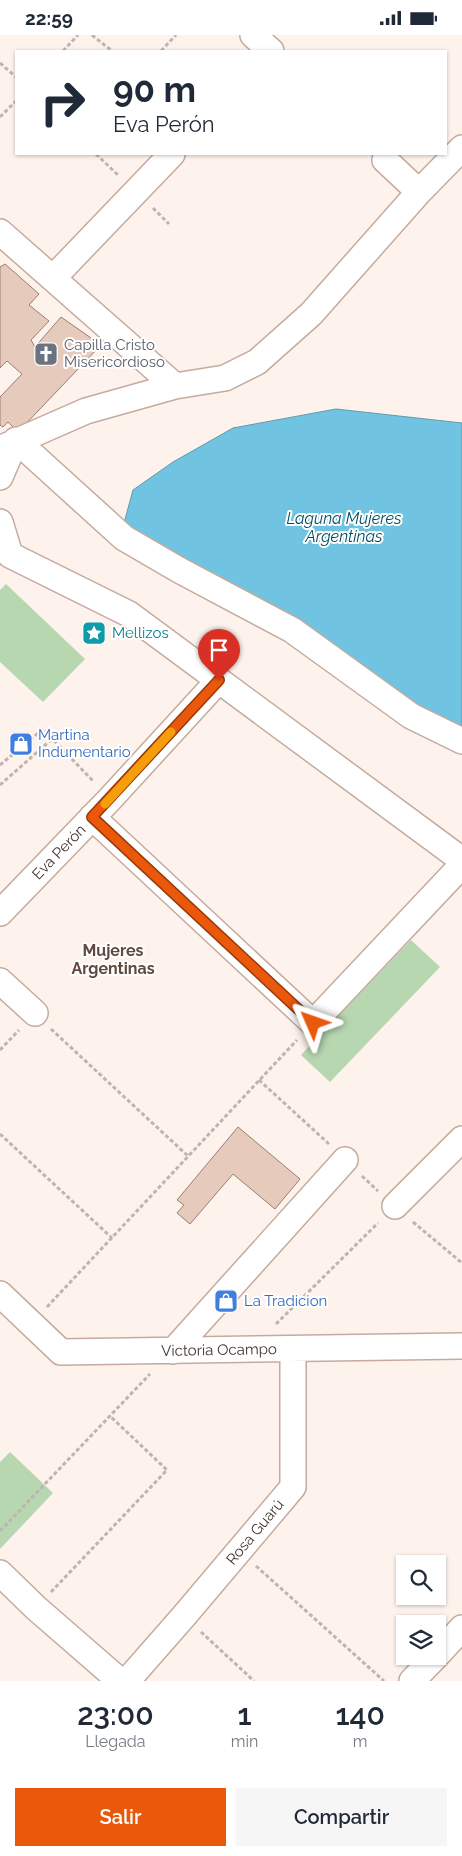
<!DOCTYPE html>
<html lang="es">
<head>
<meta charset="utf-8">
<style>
	:root { --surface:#fff; --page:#f6f6f7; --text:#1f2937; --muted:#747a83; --accent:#ea580c }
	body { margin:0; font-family:Raleway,sans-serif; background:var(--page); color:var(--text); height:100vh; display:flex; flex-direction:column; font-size:19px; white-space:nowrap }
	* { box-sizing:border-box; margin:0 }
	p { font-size:16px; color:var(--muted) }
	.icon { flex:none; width:28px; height:28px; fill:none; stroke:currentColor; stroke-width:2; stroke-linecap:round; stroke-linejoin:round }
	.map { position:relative; height:1646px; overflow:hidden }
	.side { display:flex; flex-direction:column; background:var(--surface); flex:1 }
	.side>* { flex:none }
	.top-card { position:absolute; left:15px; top:15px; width:432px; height:105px; border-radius:0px; box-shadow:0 1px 4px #0004; background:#fff; color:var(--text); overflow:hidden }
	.tools { position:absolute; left:396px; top:1520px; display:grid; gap:10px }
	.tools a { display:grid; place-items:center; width:50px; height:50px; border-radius:0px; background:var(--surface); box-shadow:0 1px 4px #0004; font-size:25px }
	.pin { position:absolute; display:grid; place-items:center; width:42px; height:42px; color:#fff; margin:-51px -21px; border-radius:50% 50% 50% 0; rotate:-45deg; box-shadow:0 0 5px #0007 }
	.pin .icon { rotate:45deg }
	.me { position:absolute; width:55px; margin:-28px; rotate:313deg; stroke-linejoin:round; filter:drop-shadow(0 0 4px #0008) }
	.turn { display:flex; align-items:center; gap:18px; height:105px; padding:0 15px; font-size:22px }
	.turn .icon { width:65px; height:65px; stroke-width:2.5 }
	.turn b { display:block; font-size:35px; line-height:42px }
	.eta { display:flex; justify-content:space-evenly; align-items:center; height:85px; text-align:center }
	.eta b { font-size:30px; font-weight:600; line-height:35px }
	.cta { display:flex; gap:10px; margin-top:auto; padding:10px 15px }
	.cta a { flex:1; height:58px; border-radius:0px; background:var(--accent); color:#fff; font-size:20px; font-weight:600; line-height:58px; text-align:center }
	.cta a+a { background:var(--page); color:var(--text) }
	.status { display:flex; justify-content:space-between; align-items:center; height:35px; padding:0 25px; background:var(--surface); direction:ltr }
	.status svg { height:14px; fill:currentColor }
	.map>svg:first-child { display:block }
	.green { fill:#b7d7b1 }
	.water { fill:#70c4e1; stroke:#6299ac }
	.building { fill:#e6cbbd; stroke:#977f72 }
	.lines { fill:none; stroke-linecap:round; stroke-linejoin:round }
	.minor-casing { stroke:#c5ab9d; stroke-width:28 }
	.path { stroke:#bfb4ae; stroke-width:3; stroke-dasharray:4 2.5; stroke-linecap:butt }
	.minor { stroke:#fff; stroke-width:25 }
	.route-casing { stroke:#983908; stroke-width:12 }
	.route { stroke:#ea580c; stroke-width:9 }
	.slow { stroke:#f59e0b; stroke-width:9 }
	.labels { text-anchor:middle; stroke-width:4; stroke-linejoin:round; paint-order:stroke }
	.worship-label { font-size:15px; fill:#5b616d; stroke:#fff; text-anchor:start }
	.culture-label { font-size:15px; fill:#0d838f; stroke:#fff; text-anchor:start }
	.shop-label { font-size:15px; fill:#366cbe; stroke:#fff; text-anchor:start }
	.street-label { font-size:15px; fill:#413630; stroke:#fff }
	.water-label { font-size:16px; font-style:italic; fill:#004d61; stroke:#fff }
	.neighbourhood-label { font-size:16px; font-weight:bold; fill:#604a3e; stroke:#fff }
</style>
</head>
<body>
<div class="status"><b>22:59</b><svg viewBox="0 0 49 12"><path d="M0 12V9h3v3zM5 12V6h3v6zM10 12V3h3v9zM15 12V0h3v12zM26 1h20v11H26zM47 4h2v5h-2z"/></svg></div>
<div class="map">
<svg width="462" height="1646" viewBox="0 0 462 1646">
	<rect width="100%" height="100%" fill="#fdf2ec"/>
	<path class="green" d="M6,549L85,624L43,667L0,627V555Z
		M411,905L440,932L330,1047L301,1020Z
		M10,1417L53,1458L0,1514V1427Z"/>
	<path class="water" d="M336,374L462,388V706L179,535L124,488L133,455L173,427L233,393Z"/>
	<path class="building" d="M5,229L39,259L29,270L49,286L31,305L35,312L61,282L101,310L18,397L8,387L3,392L0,390V362L22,339L7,326L0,333V232Z
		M238,1092L300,1144L275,1174L233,1139L190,1189L177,1178L184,1170L177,1165Z"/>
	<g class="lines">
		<g class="minor-casing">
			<path id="minor" d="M253,0L271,16
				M385,125L419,157
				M0,197L175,351
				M53,243L172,119
				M4,412L86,376L175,351L225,343L257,327L311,279L419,157L462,113
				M0,442L16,405L124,503L179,535L292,595L411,681L462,706
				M0,487L10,520L129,579L462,825
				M92,782L313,988L462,830
				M0,878L110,764L219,645
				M0,946L35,978
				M395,1171L462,1104
				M0,1259L61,1317L462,1311
				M173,1316L345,1125
				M0,1538L36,1573L120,1646
				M438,1619L462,1593
				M127,1646L184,1581L293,1452V1314
				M412,1646L436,1621"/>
		</g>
		<path class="path" d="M92,0L112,16
			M63,16L78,0
			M161,16L176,0
			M0,28L16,42
			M0,82L16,66
			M96,119L119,141
			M153,173L169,189
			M0,730L43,694L94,747
			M0,750L52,704
			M51,994L188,1121
			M0,1015L19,995
			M259,1045L329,1109
			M0,1099L112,1203
			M362,1141L378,1156
			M413,1187L462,1228
			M47,1272L297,1005
			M276,1289L378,1188
			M0,1496L150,1339
			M256,1531L384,1646
			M51,1557L167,1435L110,1381
			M201,1597L254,1646"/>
		<use href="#minor" class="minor"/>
	</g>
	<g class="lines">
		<g class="route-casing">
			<path id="route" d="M219,645L92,782L313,988"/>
		</g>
		<use href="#route" class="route"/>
		<path class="slow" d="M105,769L171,697"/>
	</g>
	<defs>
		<g id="church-square" transform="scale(1.25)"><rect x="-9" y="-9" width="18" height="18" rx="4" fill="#6b7280" stroke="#fff"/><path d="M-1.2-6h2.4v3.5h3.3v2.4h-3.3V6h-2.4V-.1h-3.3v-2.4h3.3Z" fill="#fff"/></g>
		<g id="sight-square" transform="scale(1.25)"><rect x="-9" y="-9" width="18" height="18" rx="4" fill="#0f9aa8" stroke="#fff"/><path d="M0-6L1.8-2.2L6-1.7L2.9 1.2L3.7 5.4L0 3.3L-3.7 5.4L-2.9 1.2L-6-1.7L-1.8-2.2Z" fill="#fff"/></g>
		<g id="shop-square" transform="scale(1.25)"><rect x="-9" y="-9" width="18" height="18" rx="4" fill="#3f7fe0" stroke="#fff"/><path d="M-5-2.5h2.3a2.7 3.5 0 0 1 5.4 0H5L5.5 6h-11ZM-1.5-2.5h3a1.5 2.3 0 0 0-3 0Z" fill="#fff"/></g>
	</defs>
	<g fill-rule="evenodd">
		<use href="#church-square" x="46" y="319"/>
		<use href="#sight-square" x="94" y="598"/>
		<use href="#shop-square" x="21" y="709"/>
		<use href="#shop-square" x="226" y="1266"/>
	</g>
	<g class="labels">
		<g class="worship-label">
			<text x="64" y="315">Capilla Cristo<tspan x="64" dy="17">Misericordioso</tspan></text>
		</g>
		<g class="culture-label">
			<text x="112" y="603">Mellizos</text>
		</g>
		<g class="shop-label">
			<text x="38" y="705">Martina<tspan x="38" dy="17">Indumentario</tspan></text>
			<text x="244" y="1271">La Tradicion</text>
		</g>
		<g class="street-label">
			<text transform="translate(59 817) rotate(-46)" y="5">Eva Perón</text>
			<text transform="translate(219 1315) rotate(-1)" y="5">Victoria Ocampo</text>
			<text transform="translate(255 1497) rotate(-50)" y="5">Rosa Guarú</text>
		</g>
		<g class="water-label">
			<text x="344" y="489">Laguna Mujeres<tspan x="344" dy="18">Argentinas</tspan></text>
		</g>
		<g class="neighbourhood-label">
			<text x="113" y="921">Mujeres<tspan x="113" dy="18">Argentinas</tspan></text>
		</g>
	</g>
</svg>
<div class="tools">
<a><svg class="icon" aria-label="search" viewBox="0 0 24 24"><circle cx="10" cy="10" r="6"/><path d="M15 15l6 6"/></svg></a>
<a><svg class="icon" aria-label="layers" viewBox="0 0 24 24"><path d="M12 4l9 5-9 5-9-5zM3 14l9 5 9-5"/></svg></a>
</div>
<div class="pin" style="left:219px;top:645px;background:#d93025"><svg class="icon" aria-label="arrive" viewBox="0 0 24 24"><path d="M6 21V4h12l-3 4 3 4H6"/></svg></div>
<svg class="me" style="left:313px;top:988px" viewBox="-20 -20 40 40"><path d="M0-17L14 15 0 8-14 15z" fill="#ea580c" stroke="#fff" stroke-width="4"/></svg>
<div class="top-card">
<div class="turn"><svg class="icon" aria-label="right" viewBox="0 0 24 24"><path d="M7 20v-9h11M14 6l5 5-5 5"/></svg><div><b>90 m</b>Eva Perón</div></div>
</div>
</div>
<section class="side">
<div class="eta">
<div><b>23:00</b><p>Llegada</p></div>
<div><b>1</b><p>min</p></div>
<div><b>140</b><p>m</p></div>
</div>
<div class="cta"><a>Salir</a><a>Compartir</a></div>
</section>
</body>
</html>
